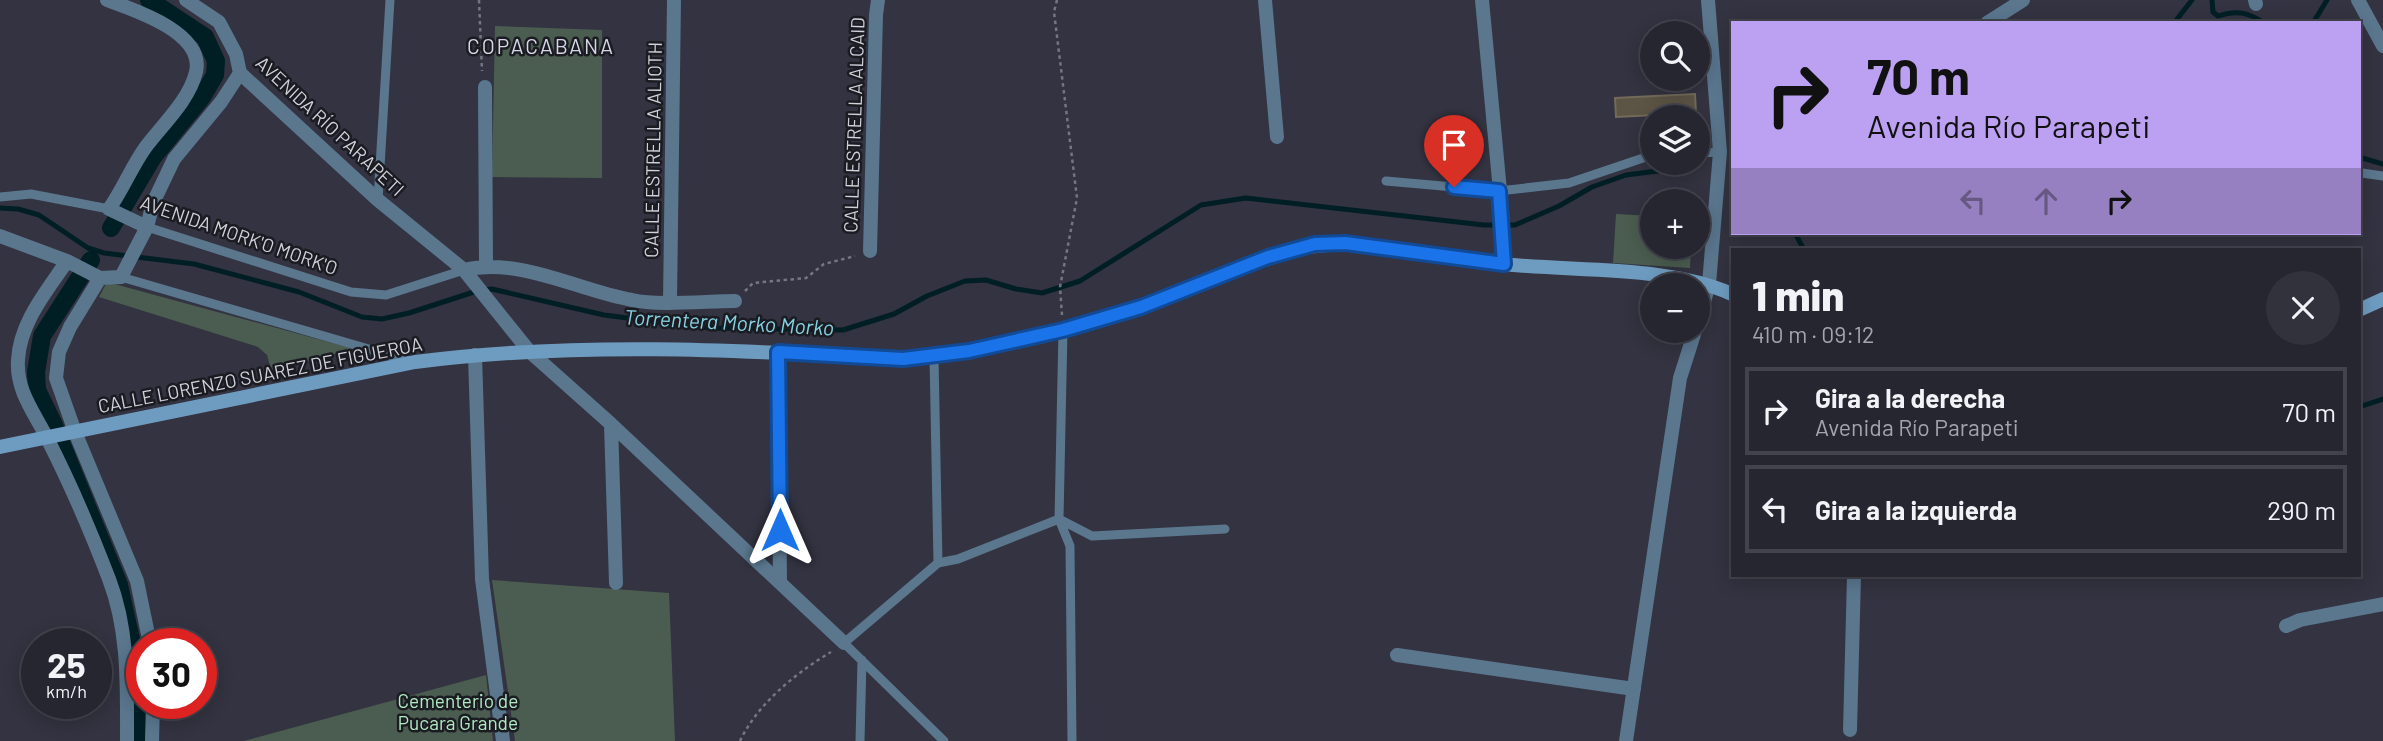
<!DOCTYPE html>
<html lang="es">
<head>
<meta charset="utf-8">
<style>
	:root { --surface:#262631; --page:#32323d; --text:#f1f3f6; --muted:#a4a5ab; --line:#42434d }
	body { margin:0; font-family:Barlow,sans-serif; background:var(--page); color:var(--text); height:100vh; display:flex; flex-direction:column; font-size:26px; white-space:nowrap }
	* { box-sizing:border-box; margin:0 }
	p { font-size:23px; color:var(--muted) }
	.icon { flex:none; width:38px; height:38px; fill:none; stroke:currentColor; stroke-width:2; stroke-linecap:round; stroke-linejoin:round }
	.map { position:relative; flex:1; overflow:hidden }
	.sheet { position:absolute; left:1731px; top:248px; width:630px; height:329px; display:flex; flex-direction:column; background:var(--surface); border-radius:0px; box-shadow:0 4px 18px #0003,0 0 0 2px var(--line) }
	.sheet>* { flex:none }
	.banner { position:absolute; left:1731px; top:21px; width:630px; height:214px; border-radius:0px; box-shadow:0 4px 18px #0003,0 0 0 2px var(--line); background:#bca0f2; color:#111; overflow:hidden }
	.buttons { position:absolute; left:1640px; top:21px; display:grid; gap:14px }
	.buttons a { display:grid; place-items:center; width:70px; height:70px; border-radius:50%; background:var(--surface); box-shadow:0 4px 18px #0003,0 0 0 2px var(--line); font-size:35px }
	.speed { position:absolute; left:21px; top:628px; display:flex; gap:14px; font-size:35px; font-weight:700; text-align:center }
	.speed>* { display:grid; place-content:center; width:91px; height:91px; border-radius:50%; background:var(--surface); box-shadow:0 4px 18px #0003,0 0 0 2px var(--line); line-height:1 }
	.speed small { font-size:18px; font-weight:400 }
	.speed .limit { border:10px solid #d22; background:#fff; color:#111 }
	.pin { position:absolute; display:grid; place-items:center; width:60px; height:60px; color:#fff; margin:-72px -30px; border-radius:50% 50% 50% 0; rotate:-45deg; box-shadow:0 0 7px #0007 }
	.pin .icon { rotate:45deg }
	.me { position:absolute; width:77px; margin:-38px; rotate:0deg; stroke-linejoin:round; filter:drop-shadow(0 0 5px #0008) }
	.turn { display:flex; align-items:center; gap:24px; height:147px; padding:0 21px; font-size:32px }
	.turn .icon { width:91px; height:91px; stroke-width:2.5 }
	.turn b { display:block; font-size:49px; line-height:60px }
	.lanes { display:flex; align-items:center; height:66px; padding:0 21px; background:#0003; justify-content:center; gap:35px; direction:ltr }
	.lanes .off { opacity:.35 }
	.round { display:grid; place-items:center; flex:none; width:74px; height:74px; border-radius:37px; background:var(--page) }
	.head { display:flex; align-items:center; justify-content:space-between; height:119px; padding:0 21px }
	h1 { font-size:42px; font-weight:800; line-height:52px }
	ul { padding:0; list-style:none }
	li { display:flex; align-items:center; gap:21px; height:88px; margin:0 14px 10px; padding:0 7px; border:4px solid var(--line); border-radius:0px }
	li div { flex:1 }
	li b { display:block; font-size:26px }
	li em { font-style:normal }
	.map>svg:first-child { display:block }
	.green { fill:#4b5d50 }
	.lines { fill:none; stroke-linecap:round; stroke-linejoin:round }
	.stream { stroke:#001f25; stroke-width:5 }
	.canal { stroke:#001f25; stroke-width:18 }
	.building { fill:#5c5445; stroke:#736a5b; stroke-width:2 }
	.path { stroke:#757681; stroke-width:2.5; stroke-dasharray:3.5 3.5; stroke-linecap:butt }
	.service { stroke:#5a778e; stroke-width:9 }
	.minor { stroke:#5a778e; stroke-width:14 }
	.tertiary { stroke:#5a778e; stroke-width:14 }
	.secondary { stroke:#6e9cc0; stroke-width:14 }
	.route-casing { stroke:#114b97; stroke-width:18 }
	.route { stroke:#1a73e8; stroke-width:12 }
	.labels { text-anchor:middle; stroke-width:5; stroke-linejoin:round; paint-order:stroke }
	.street-label { font-size:19px; fill:#d0d1da; stroke:#1b1b22 }
	.park-label { font-size:19px; fill:#b1e9c2; stroke:#1b1b22 }
	.neighbourhood-label { font-size:21px; letter-spacing:2px; fill:#d5d6e8; stroke:#1b1b22 }
	.water-label { font-size:21px; font-style:italic; fill:#86d2e3; stroke:#1b1b22 }
</style>
</head>
<body>
<div class="map">
<svg width="2383" height="741" viewBox="0 0 2383 741">
	<rect width="100%" height="100%" fill="#333341"/>
	<path class="green" d="M495,26L602,30V178L492,177Z
		M1616,214L1652,216V247H1691L1690,268L1613,263Z
		M107,282L354,349L262,373L270,366L267,355L258,347L99,297Z
		M492,580L669,593L675,741H515Z
		M486,675L493,741H243H244Z"/>
	<g class="lines">
		<path class="stream" d="M2212,0L2213,12L2218,16C2237,10 2248,12 2264,23
			M2174,23L2192,0
			M2313,23L2327,0
			M2359,157L2383,164
			M0,208L18,209L39,215L88,248L104,253L194,264L299,292L362,317L382,319L409,313L477,291L492,289L604,315L660,322L709,328L843,330L894,314L927,296L965,281L986,280L1016,289L1042,293L1080,281L1201,205L1246,198L1484,225H1515L1559,206L1592,187L1626,175L1689,167
			M1795,233L1804,250
			M2359,407L2383,399"/>
		<path class="canal" d="M111,228L153,157L202,97L215,75L216,61L205,37L149,0
			M91,260L42,336L36,372L37,390L53,423L119,585L137,667L140,741"/>
	</g>
	<path class="building" d="M1695,94L1696,113L1616,117L1615,98Z"/>
	<g class="lines">
		<path class="path" d="M479,0L482,71
			M1057,0L1054,12L1077,198L1060,287L1062,315
			M745,291L753,283L806,278L824,264L855,256
			M740,741C758,703 796,673 831,652"/>
		<path class="service" d="M1698,153L1720,152
			M2362,173L2383,176
			M1386,181L1499,191L1569,183L1652,155
			M0,197L31,194L109,209
			M378,200L390,0
			M147,227L351,292L386,295L464,270
			M121,277L410,361
			M1063,330L1059,519L1070,546L1072,741
			M934,357L938,563
			M1059,519L1092,536L1225,529
			M860,741L862,660
			M944,741L844,643L938,563L958,559L1059,519"/>
		<path class="minor" d="M1265,0L1277,137
			M1482,0L1502,212L1504,264
			M2255,0L2256,4
			M2358,0L2383,46
			M240,73L378,200L464,270L529,351L611,424L844,643
			M485,87L486,265
			M870,251L876,15L878,0
			M464,270C520,257 577,290 632,300C658,306 707,301 735,301
			M670,301L674,0
			M1698,323L1709,284
			M778,352L780,581
			M475,355L482,579L503,741
			M611,424L616,583
			M2286,626L2300,620L2383,604
			M1397,655L1634,689
			M1850,730L1854,576
			M1626,741L1680,378L1695,331"/>
		<path class="tertiary" d="M107,0C135,10 205,33 196,72C189,101 162,125 145,148C131,168 123,189 109,209L147,227
			M1708,0L1720,152L1709,284
			M1987,23L2023,0
			M0,236L67,261L100,278L121,277L147,227L153,203L174,159L221,102L240,73L236,54L219,22L186,0
			M67,261C47,291 20,322 18,360C16,391 34,412 47,438C70,483 91,532 109,579C129,631 127,686 127,741
			M100,278L70,327L59,352L56,378L75,432L137,581L150,644
			M152,741L153,704"/>
		<path class="secondary" d="M2359,310L2383,299
			M0,447L415,362C579,341 738,350 903,359C983,354 1064,332 1140,307C1190,290 1237,264 1288,251C1356,233 1434,257 1503,264C1575,272 1667,265 1732,294"/>
	</g>
	<g class="lines">
		<g class="route-casing">
			<path id="route" d="M780,530L778,352L903,359L969,351L1063,330L1141,307L1268,257L1315,244L1345,243L1504,264L1499,191L1454,187"/>
		</g>
		<use href="#route" class="route"/>
	</g>
	<g class="labels">
		<g class="street-label">
			<text transform="translate(854 125) rotate(-88)" y="7">CALLE ESTRELLA ALCAID</text>
			<text transform="translate(330 126) rotate(43)" y="7">AVENIDA RÍO PARAPETI</text>
			<text transform="translate(653 150) rotate(-89)" y="7">CALLE ESTRELLA ALIOTH</text>
			<text transform="translate(239 235) rotate(19)" y="7">AVENIDA MORK'O MORK'O</text>
			<text transform="translate(260 375) rotate(-11)" y="7">CALLE LORENZO SUAREZ DE FIGUEROA</text>
		</g>
		<g class="park-label">
			<text x="458" y="708">Cementerio de<tspan x="458" dy="22">Pucara Grande</tspan></text>
		</g>
		<g class="neighbourhood-label">
			<text x="541" y="54">COPACABANA</text>
		</g>
		<g class="water-label">
			<text transform="translate(729 323) rotate(3)" y="7">Torrentera Morko Morko</text>
		</g>
	</g>
</svg>
<div class="buttons">
<a><svg class="icon" aria-label="search" viewBox="0 0 24 24"><circle cx="10" cy="10" r="6"/><path d="M15 15l6 6"/></svg></a>
<a><svg class="icon" aria-label="layers" viewBox="0 0 24 24"><path d="M12 4l9 5-9 5-9-5zM3 14l9 5 9-5"/></svg></a>
<a>+</a>
<a>−</a>
</div>
<div class="speed"><div>25<small>km/h</small></div><div class="limit">30</div></div>
<div class="pin" style="left:1454px;top:187px;background:#d93025"><svg class="icon" aria-label="arrive" viewBox="0 0 24 24"><path d="M6 21V4h12l-3 4 3 4H6"/></svg></div>
<svg class="me" style="left:780px;top:530px" viewBox="-20 -20 40 40"><path d="M0-17L14 15 0 8-14 15z" fill="#1a73e8" stroke="#fff" stroke-width="4"/></svg>
<div class="banner">
<div class="turn"><svg class="icon" aria-label="right" viewBox="0 0 24 24"><path d="M7 20v-9h11M14 6l5 5-5 5"/></svg><div><b>70 m</b>Avenida Río Parapeti</div></div>
<div class="lanes"><svg class="icon off" aria-label="left" viewBox="0 0 24 24"><path d="M17 20v-9H6M10 6l-5 5 5 5"/></svg><svg class="icon off" aria-label="ahead" viewBox="0 0 24 24"><path d="M12 20V5M6 11l6-6 6 6"/></svg><svg class="icon" aria-label="right" viewBox="0 0 24 24"><path d="M7 20v-9h11M14 6l5 5-5 5"/></svg></div>
</div>
<section class="sheet">
<div class="head"><div><h1>1 min</h1><p>410 m · 09:12</p></div><a class="round"><svg class="icon" aria-label="close" viewBox="0 0 24 24"><path d="M6 6l12 12M18 6L6 18"/></svg></a></div>
<ul>
<li><svg class="icon" aria-label="right" viewBox="0 0 24 24"><path d="M7 20v-9h11M14 6l5 5-5 5"/></svg><div><b>Gira a la derecha</b><p>Avenida Río Parapeti</p></div><em>70 m</em></li>
<li><svg class="icon" aria-label="left" viewBox="0 0 24 24"><path d="M17 20v-9H6M10 6l-5 5 5 5"/></svg><div><b>Gira a la izquierda</b></div><em>290 m</em></li>
</ul>
</section>
</div>
</body>
</html>
